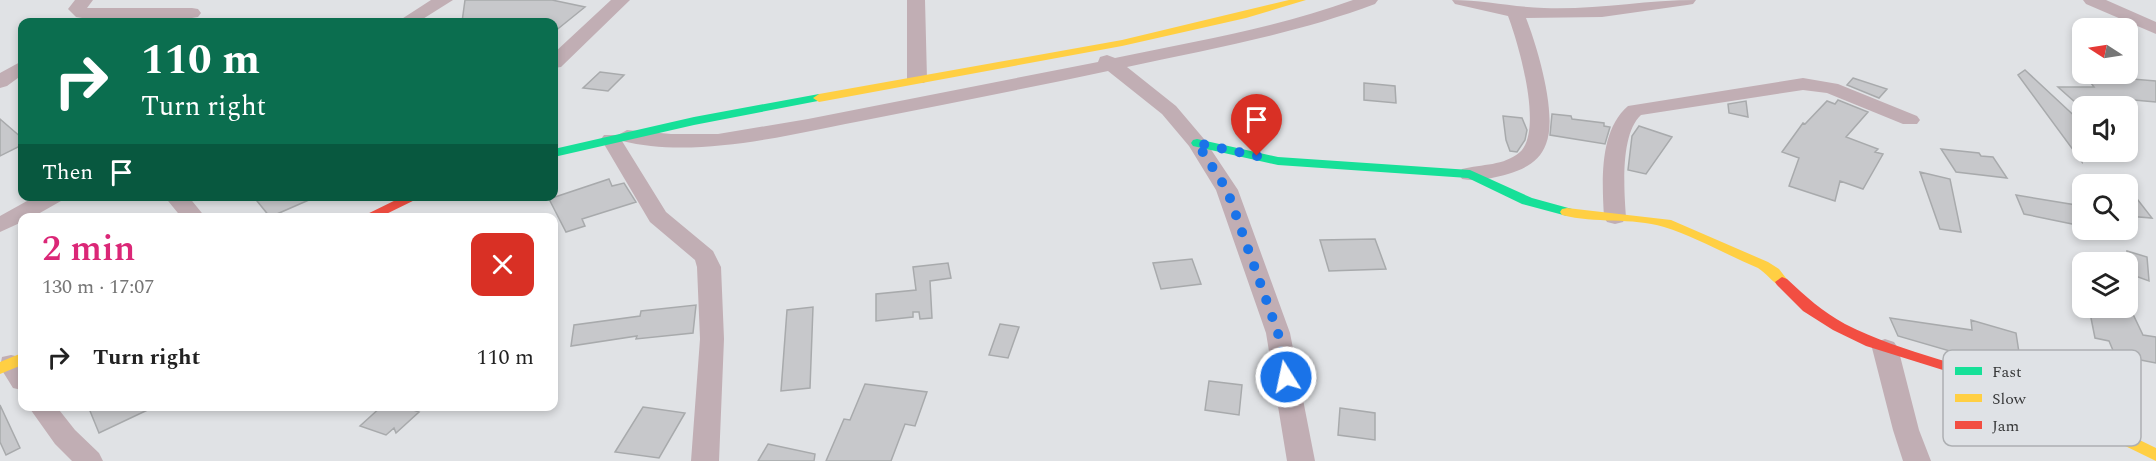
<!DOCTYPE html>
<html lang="en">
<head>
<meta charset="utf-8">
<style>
	:root { --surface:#fff; --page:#f6f6f6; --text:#222; --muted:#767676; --accent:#db2777 }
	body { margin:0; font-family:Spectral,serif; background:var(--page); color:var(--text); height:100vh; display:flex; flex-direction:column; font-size:22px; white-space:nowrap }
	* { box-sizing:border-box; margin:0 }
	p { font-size:20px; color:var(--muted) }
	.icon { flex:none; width:33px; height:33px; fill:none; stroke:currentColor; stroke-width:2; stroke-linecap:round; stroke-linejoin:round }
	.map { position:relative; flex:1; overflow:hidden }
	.drawer { position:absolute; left:18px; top:213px; width:540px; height:198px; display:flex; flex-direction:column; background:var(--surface); border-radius:12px; box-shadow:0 3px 9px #0003 }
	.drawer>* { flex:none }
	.banner { position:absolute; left:18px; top:18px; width:540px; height:183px; border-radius:12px; box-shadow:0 3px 9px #0003; background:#0b6e4f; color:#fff; overflow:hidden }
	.needle { width:39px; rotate:282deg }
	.tools { position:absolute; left:2072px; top:18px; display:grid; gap:12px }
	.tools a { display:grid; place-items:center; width:66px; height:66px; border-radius:12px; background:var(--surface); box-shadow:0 3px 9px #0003; font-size:30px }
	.pin { position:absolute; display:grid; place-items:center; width:51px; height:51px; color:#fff; margin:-62px -26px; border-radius:50% 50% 50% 0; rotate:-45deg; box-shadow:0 0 6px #0007 }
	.pin .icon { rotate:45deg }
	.me { position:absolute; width:66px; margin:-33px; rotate:350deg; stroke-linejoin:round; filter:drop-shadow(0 0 4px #0008) }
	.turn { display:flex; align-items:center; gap:21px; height:126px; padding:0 24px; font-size:27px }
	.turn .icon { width:78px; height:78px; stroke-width:2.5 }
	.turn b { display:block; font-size:42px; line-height:51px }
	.then { display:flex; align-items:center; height:57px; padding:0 24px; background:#0003; gap:12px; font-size:22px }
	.round { display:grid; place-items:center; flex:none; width:63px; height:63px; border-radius:12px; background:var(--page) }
	.headline { display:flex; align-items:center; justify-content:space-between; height:102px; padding:0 24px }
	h1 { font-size:36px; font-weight:600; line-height:45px; color:var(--accent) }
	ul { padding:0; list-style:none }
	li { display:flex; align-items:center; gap:18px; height:84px; padding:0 24px }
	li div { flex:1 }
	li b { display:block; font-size:22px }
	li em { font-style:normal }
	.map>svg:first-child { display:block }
	.building { fill:#c7c8cb; stroke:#a8aaac; stroke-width:1.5 }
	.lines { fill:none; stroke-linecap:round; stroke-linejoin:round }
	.street { fill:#c1aeb4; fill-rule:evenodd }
	.fast { fill:#16e098; fill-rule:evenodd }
	.slow { fill:#ffcf43; fill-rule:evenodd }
	.jam { fill:#f24e42; fill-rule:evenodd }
	.route { stroke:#1a73e8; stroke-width:10; stroke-dasharray:0 18 }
	.key { fill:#dfe2e6; stroke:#adafb2; stroke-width:1.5 }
	.key-label { font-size:16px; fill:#373839 }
</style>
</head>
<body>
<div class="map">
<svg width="2156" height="461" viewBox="0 0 2156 461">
	<rect width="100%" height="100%" fill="#e0e2e5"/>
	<path class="building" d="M465,0H552L585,7L554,32V22H462Z
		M2025,70L2082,123V162L2018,75Z
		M600,72L624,75L608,91L583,88Z
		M2085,75L2156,81V102L2111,98L2118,104L2076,103L2058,87H2094Z
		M1853,78L1887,89L1879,98L1847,85Z
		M1364,83L1395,86L1396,103L1364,100Z
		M1838,100L1868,112L1846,137L1878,149L1875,152L1883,154L1863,189L1840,181L1835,201L1789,186L1799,158L1782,152L1803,123L1805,124L1827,101L1835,104Z
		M1746,101L1748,117L1729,113L1728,104Z
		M1552,114L1571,116L1572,119L1604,123V126L1610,127L1605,144L1550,135Z
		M1503,116L1522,118L1527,130L1525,140L1517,152L1510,151L1506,140Z
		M0,119L22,138V145L0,156Z
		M1639,126L1672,137L1646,174L1628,170L1632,136Z
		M1941,149L1979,153L1981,156L1993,157L2007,178L1956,172Z
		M1920,172L1950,179L1961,232L1940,229Z
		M609,179L612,186L624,183L636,202L582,219L585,226L566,232L549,199Z
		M2127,186L2152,218L2127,216Z
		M2016,195L2082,206V226L2024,214Z
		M253,196H318L270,217Z
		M1375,239L1386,269L1329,271L1320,240Z
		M2127,251L2147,257L2149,281L2127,273Z
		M1192,259L1201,284L1161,289L1153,263Z
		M948,263L951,278L930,281L932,318L920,319L919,312H913V317L876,321V294L916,290L913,267Z
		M696,305L693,333L636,339L637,336L571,346L574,325L640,316L641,311Z
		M813,307L810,388L781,391L787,310Z
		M2089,308H2130L2143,335L2156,337V363L2115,355L2109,341L2095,338Z
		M1890,318L1972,330L1971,320L2016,333L2022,372L1898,336Z
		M1000,324L1019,327L1008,358L989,355Z
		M1209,381L1242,385L1239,415L1205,410Z
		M865,384L927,392L915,426L905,424L891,461H826L844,419L850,420Z
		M0,405L20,448L6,455L0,442Z
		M88,406H156L99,433Z
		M382,406H402L419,412L396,433L394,428L386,435L360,426Z
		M643,407L685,413L659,458L615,452Z
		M1340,408L1375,413V440L1338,435Z
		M768,444L815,454L814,461H758Z"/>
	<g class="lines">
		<path class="street" d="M75,0H93L87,8H192L198,9L201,13L198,17L192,18H82L76,17L68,9Z
			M431,0H453L418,22H397Z
			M611,0H630L561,67L554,68V53Z
			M907,0H925L927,79L924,83H910L907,79Z
			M1353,0H1378L1375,4C1295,34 1210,49 1127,67L1176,106L1204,139L1238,190L1290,333L1315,461H1287L1266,333L1216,190L1189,146L1162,114L1108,71C1029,88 950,103 871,119C796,133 698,160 622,141L666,212L713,251L721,267L724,339L719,461H691L700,339L697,267L695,260L650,222L601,139L604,135H618L627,130L671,134H718L808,119L1098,62L1100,57L1107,55L1115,58C1195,41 1276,28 1353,0Z
			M1452,0C1483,0 1513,7 1544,8C1595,10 1645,0 1696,0L1693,4L1687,5L1602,17L1526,18C1537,46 1558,115 1546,144C1540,161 1525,169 1508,174C1493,178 1477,182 1462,179L1459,174L1462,169C1482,164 1504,166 1520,152C1544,130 1518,42 1508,16L1455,4Z
			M2083,0H2106L2156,22V34L2086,4Z
			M22,61V75L7,86L0,88V73Z
			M1803,78L1838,84L1917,116L1920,120L1917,124H1903L1827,93L1803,90L1641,115C1620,134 1624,190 1626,217L1623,222L1615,224L1607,222L1604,217C1602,181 1599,131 1628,106Z
			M36,196H64L61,201L31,218H22V222L0,232V216Z
			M164,196H188L206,218H182Z
			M1885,339L1894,342L1898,348L1919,430L1931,461H1903L1893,430L1872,348L1876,342Z
			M11,355L20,357L22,361V390L13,388L0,367L2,357Z
			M28,406H56L75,430L99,453L103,461H72L55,444Z"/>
		<path class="fast" d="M819,94L823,96L825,98L823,100L694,125L554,157V149L694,117Z
			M1197,139L1278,157L1470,170L1532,198L1572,209L1574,212L1567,216L1522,204L1468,178L1278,165L1193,146L1191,143L1193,140Z"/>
		<path class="slow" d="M1289,0H1306L1246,18L1122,46L819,102L813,98L819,94L1122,40Z
			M1567,208L1671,220L1768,262L1779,269L1789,282L1782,287C1775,285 1766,273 1758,268C1727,255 1696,237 1664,227C1631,217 1596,224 1562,215L1560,212L1562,209Z
			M22,353V365L0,374V362Z
			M2045,394L2156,448V461L2039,404L2037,400L2039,396Z"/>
		<path class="jam" d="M404,196H423L378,218H359Z
			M1782,277L1787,279C1805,296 1823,312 1845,324C1910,357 1984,368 2051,396L2053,400L2051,404L2045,406L2007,390L1866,346L1833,330L1803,311L1777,285L1775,282Z"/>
	</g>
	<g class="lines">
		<path class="route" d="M1257,156L1197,143L1227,190L1278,333L1286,377"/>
	</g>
	<rect x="1943" y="350" width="198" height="96" rx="9" class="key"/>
	<rect x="1955" y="367" width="27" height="8" fill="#16e098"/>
	<rect x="1955" y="394" width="27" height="8" fill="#ffcf43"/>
	<rect x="1955" y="421" width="27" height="8" fill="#f24e42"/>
	<g class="key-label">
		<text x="1992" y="377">Fast</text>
		<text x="1992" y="404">Slow</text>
		<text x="1992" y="431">Jam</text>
	</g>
</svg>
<div class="tools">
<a><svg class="needle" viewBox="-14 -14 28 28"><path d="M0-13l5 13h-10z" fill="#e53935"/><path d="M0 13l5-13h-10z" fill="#767676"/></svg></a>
<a><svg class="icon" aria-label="sound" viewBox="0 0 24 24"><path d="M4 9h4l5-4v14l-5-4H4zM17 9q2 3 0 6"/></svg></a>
<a><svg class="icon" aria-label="search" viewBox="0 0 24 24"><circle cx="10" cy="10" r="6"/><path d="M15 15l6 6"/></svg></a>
<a><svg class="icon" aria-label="layers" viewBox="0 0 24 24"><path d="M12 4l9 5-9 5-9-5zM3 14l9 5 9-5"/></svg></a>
</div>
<div class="pin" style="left:1257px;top:156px;background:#d93025"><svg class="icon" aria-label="arrive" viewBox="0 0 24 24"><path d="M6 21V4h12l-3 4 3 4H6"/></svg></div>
<svg class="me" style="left:1286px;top:377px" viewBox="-20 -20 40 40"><circle r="17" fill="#1a73e8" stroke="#fff" stroke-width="3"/><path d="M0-11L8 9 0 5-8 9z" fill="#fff"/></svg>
<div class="banner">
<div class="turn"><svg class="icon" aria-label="right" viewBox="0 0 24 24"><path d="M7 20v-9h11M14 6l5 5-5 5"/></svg><div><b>110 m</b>Turn right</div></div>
<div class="then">Then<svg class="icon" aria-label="arrive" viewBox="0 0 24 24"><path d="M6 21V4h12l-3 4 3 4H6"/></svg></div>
</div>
<section class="drawer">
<div class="headline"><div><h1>2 min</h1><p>130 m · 17:07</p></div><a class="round" style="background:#d93025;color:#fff"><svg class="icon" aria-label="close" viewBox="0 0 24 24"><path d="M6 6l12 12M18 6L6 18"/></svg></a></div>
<ul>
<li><svg class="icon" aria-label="right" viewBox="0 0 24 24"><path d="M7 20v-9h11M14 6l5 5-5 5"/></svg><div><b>Turn right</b></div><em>110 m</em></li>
</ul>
</section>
</div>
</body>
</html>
